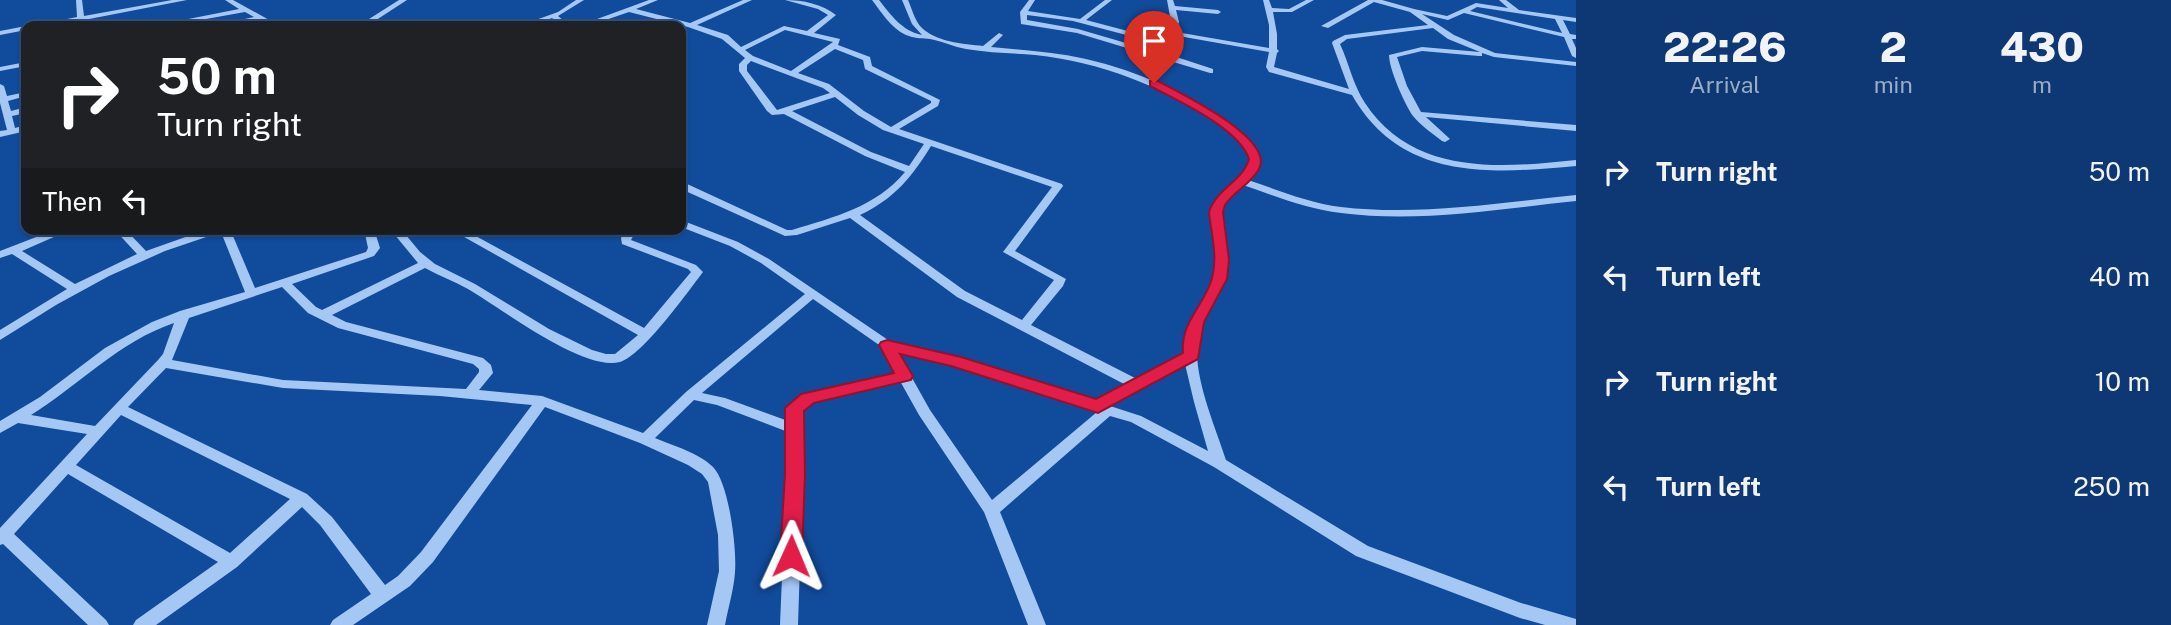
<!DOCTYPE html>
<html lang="en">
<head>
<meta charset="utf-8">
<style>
	:root { --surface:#0d3874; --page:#163f79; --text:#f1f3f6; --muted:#9aacc5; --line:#2d5286 }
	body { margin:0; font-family:"Public Sans",sans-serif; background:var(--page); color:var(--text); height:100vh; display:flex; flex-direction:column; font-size:26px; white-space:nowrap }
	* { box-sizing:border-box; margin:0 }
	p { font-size:23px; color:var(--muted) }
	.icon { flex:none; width:38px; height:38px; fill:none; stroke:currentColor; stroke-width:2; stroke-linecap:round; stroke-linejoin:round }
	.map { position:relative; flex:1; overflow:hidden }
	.drawer { display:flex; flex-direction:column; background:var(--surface); width:595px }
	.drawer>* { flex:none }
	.hud { position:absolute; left:21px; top:21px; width:665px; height:214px; border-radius:14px; box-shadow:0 2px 5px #0004,0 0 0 2px var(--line); background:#202124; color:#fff; overflow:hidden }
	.pin { position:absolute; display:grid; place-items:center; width:60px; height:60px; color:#fff; margin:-72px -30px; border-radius:50% 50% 50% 0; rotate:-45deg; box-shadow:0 0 7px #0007 }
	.pin .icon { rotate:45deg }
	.me { position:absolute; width:77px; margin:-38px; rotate:1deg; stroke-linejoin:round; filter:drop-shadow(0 0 5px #0008) }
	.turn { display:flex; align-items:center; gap:24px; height:147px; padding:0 21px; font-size:32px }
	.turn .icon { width:91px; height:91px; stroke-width:2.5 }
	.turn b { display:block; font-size:49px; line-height:60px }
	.then { display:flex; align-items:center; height:66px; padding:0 21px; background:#0003; gap:14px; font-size:26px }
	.eta { display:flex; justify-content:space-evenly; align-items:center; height:119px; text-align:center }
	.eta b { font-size:42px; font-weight:800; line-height:49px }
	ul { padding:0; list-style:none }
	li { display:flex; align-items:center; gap:21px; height:105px; padding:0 21px }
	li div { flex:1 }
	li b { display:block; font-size:26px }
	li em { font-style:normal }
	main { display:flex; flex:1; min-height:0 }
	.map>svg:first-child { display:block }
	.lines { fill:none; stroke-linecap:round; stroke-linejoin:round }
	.minor { fill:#a5c7f4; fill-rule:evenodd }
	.route { fill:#e11d48; stroke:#92132f; stroke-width:2 }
</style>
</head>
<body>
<main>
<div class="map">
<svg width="1576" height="625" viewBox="0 0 1576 625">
	<rect width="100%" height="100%" fill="#114b9b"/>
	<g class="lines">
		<path class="minor" d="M76,0H82L84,16L172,0H187L84,20V26H78L77,21L47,26H32L77,17Z
			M225,0H233L280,26C271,26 266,21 258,21C244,20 228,27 213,26L254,17L245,12L167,26H153L239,9Z
			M399,0H407L367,26H358Z
			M576,0H584L558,16L570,26H563L552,18L529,26H519L558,12Z
			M649,0H658L636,9L690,23L743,0H752L697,25L728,35L741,47L784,26L807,31L828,15L818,9L785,0C803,0 822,4 836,15L814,33L840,39L838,45L870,57L872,66L940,100L938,106L899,129L1062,184L1063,186L1015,251L1066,279L1063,286L1031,325L1137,379L1184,354C1185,321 1209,305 1214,276C1218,257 1207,220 1213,207C1221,191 1252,174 1250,157C1249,143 1228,132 1217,124C1163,86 1101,62 1035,55C1012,53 989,53 966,49C954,47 942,41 930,39C923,38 917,39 909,36C893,31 882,13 872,0H879C891,15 902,31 922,35L912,24L902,0H908C912,9 914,18 920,26C934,42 964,44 983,46L999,33L1003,35L991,47C1023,50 1055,52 1086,59C1139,71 1188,94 1231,126C1241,133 1257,143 1259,157C1261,166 1254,173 1248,180C1278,190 1309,203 1341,207C1419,216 1498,203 1576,195V201C1499,209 1419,223 1341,213C1307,209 1275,196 1243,185C1237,191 1229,197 1225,204C1216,218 1229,254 1226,273C1224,295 1207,310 1200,331C1188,366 1215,425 1226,460L1368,546L1521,603L1576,619V625H1545L1520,618L1356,556L1214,467L1131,422L1110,416L1000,512L1046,625H1028L984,512L919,415L900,381L812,402L802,410L803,474L798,625H780L788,432L717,405L694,400L655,438C674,446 699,453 713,467C729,483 737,549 735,572C734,589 728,608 725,625H707L719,571L718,535L708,482L702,474L688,465L640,443L545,407L433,562L410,586L353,625H330L333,620L371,594L320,525L302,507L237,567L156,625H133L136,620L218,562L68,474L14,534L106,620L109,625H88L3,544L0,545V528L87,434L18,423L0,433V421L40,397L105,348L152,322L180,311L245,292L221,232L165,251L109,276L56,305L0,340V330L67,289L12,254L0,258V251L57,229H72L22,251L75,284L137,254L114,229H125L146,251L208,229H230L255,288L366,252L368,248L364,229H374L380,248L374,256L292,284L316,307L322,310L418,263L390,229H401L420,252L435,264L475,284L549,329L592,350L606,354H615L638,335L450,229H463L644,328L691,272L688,269L622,244L621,238L626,229H637L631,240L696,265L703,272C687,293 643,355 620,362C583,372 501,308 468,289C454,281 439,276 425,268L332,315L346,322L483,358L491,365L493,373L479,390L542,396L643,433L686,392L805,294L761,263L730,246L681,227V220L738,242L769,259L891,342L960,358L1096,401L1126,385L957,297L850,218L797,235L785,236L681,189V182L685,183L787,230H792C834,217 876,207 905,172L865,156L784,114L772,115L767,111L739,71V64L745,58L722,39L688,27L629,12L588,26H578ZM785,30L833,42L791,71L753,56L745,50ZM835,49L863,60L865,69L931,101V103L891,127L864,111L829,84L798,73ZM751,61L823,88L830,93L777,110L747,71V65ZM835,97L858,115L883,130L924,144L909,166L871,152L792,111ZM931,146L1052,187L1003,252L1054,280L1022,320L965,291L860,215C894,199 912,177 931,146ZM282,287L308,313L338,328L473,364L479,369V372L466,389L283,380L172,360L189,318ZM813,299L882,347L896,373L803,395L788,408V421L725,398L702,393ZM174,323L163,354L158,360L95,426L31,415C79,385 120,341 174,323ZM897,351L952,364L1097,412L992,500L930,410ZM1185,364L1194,402L1208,451L1141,416L1110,406ZM166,368L283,388L440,396L532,405L421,552L398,576L385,585L332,517L307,494L128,407ZM121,415L290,499L230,553L76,465Z
			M1029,0H1035L1028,11L1080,19L1105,0H1112L1086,20L1158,39L1169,32L1171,22L1167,0H1173L1175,6L1218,10L1221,12L1218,14L1176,10L1179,22L1176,32L1269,48V25L1263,0H1269L1272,8L1289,9L1306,0H1314L1292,12H1273L1277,34V49L1279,51L1277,53L1274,67L1349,89L1332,43L1333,41L1345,35L1428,25L1410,12L1374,2L1328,28L1321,26L1368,0H1382L1414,9L1447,16L1476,3L1508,8L1499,0H1506L1519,10L1576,18V22L1563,20L1570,34L1576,35V39H1572L1576,48V58L1572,56L1564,37L1464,13L1448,20L1422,14L1454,35L1495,53L1576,62V66L1494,57L1482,53V56H1479L1422,51L1397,57L1407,86L1421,112L1576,125V131L1426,117L1450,139L1445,142L1442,141C1432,133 1420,125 1413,116C1405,105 1389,69 1389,55L1422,47L1480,52L1448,39L1433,28L1347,39L1340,44C1349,63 1353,85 1365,103C1413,176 1500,168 1576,160V166C1490,174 1401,181 1352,95L1269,72L1266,67L1269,52L1173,35L1152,49L1213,69V73H1210L1077,33L1021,24L1020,12ZM1477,7L1555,19L1562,33L1470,11ZM1027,15L1073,21L1153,42L1143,48L1078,29L1027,20Z
			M26,26H28L26,30L0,35V31Z
			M26,62V66L0,71V67Z
			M0,84L4,86L7,96L26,92V96L8,101L11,111L26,107V113L12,116L15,128L26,125V131L0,137V131L7,130L0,103Z"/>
	</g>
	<path class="route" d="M1150,81H1158C1180,93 1275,138 1259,169C1252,183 1233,192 1225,205L1223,212L1229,260L1227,279L1204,322L1198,359L1098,413L951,366L900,354L913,376L911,380L814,403L804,411L805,474L802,556L798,563L791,565L783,563L780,556L785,474V408L801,394L894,373L879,345L881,342L887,340L961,357L1096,399L1183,353C1180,322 1205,305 1212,278C1218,257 1211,233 1209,212C1216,189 1243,181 1249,159C1239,128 1178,101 1150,86Z"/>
</svg>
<div class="pin" style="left:1154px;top:83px;background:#d93025"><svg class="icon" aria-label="arrive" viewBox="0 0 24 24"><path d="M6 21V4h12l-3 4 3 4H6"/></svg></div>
<svg class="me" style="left:791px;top:556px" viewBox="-20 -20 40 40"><path d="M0-17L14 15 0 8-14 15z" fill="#e11d48" stroke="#fff" stroke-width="4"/></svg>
<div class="hud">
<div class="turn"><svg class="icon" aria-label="right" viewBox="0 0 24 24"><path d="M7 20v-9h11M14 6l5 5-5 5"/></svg><div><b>50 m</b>Turn right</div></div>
<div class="then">Then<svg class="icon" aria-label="left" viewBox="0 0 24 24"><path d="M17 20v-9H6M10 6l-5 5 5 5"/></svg></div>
</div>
</div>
<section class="drawer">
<div class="eta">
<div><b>22:26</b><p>Arrival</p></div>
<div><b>2</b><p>min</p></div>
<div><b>430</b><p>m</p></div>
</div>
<ul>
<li><svg class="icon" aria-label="right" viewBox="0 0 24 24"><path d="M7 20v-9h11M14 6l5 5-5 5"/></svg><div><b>Turn right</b></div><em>50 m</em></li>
<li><svg class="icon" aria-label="left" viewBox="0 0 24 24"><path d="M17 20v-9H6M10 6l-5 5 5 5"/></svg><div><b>Turn left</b></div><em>40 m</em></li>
<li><svg class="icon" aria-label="right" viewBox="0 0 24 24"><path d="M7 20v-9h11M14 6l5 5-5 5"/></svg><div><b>Turn right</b></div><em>10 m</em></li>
<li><svg class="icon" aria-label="left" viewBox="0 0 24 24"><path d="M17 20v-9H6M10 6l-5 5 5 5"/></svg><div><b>Turn left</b></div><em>250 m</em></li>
</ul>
</section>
</main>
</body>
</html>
